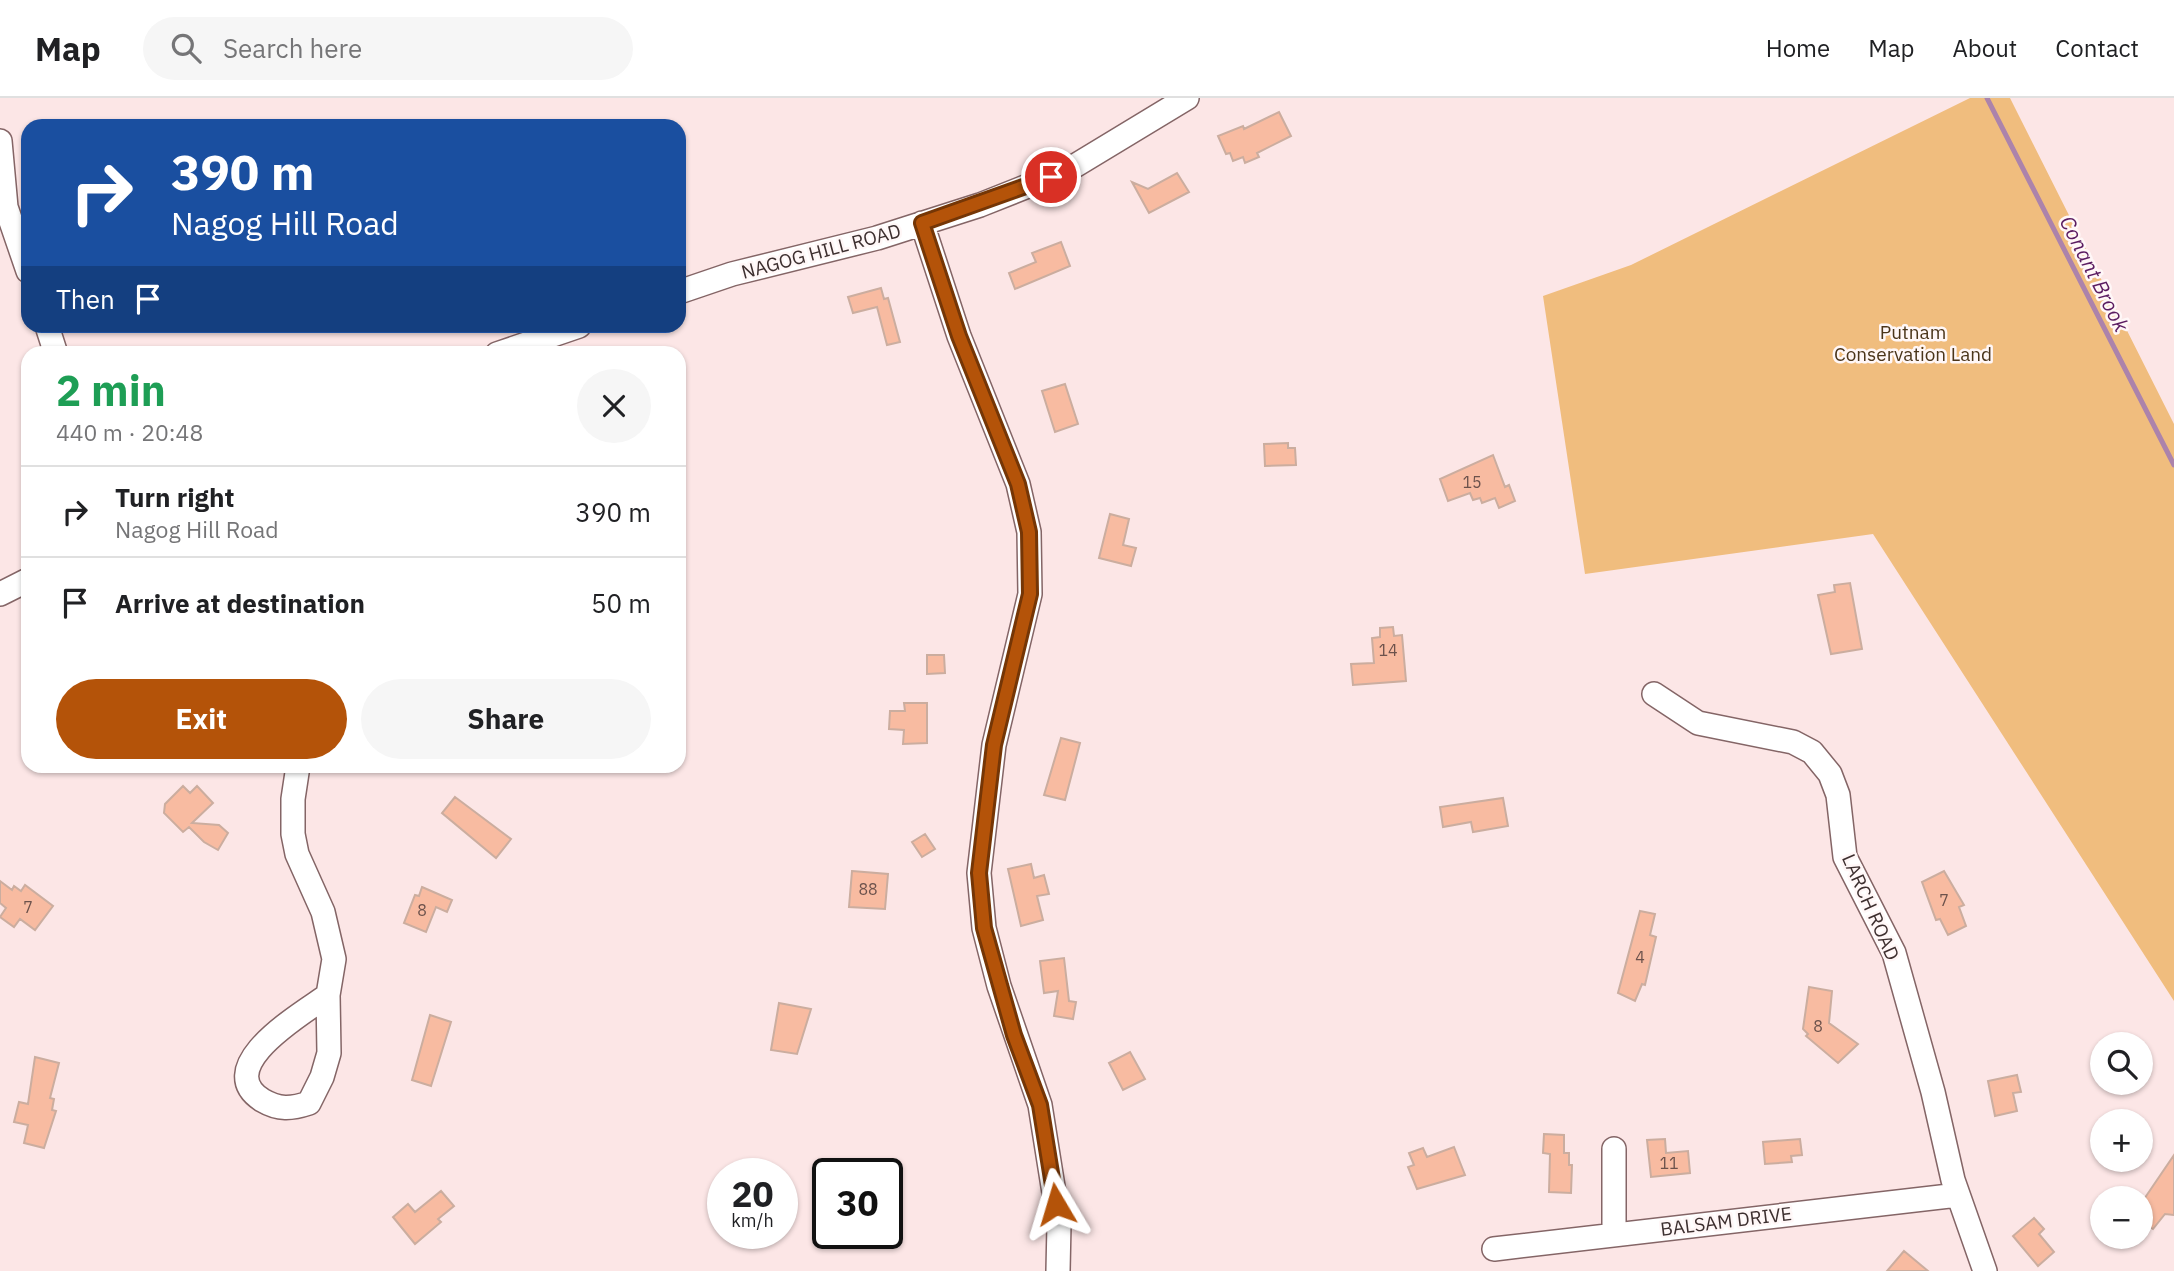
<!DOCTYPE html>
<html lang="en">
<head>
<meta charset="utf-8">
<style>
	:root { --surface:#fff; --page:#f6f6f6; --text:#202124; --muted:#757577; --line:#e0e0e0; --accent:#b45309 }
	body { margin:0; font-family:"IBM Plex Sans",sans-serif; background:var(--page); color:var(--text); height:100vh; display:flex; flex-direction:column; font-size:26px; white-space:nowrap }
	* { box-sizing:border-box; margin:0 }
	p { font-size:23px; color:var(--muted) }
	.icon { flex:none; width:38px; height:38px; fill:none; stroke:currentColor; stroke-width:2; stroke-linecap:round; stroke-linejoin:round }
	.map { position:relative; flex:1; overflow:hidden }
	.panel { position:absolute; left:21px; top:248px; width:665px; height:427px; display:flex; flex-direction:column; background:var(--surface); border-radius:21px; box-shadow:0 2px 5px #0004 }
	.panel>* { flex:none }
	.guide { position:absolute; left:21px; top:21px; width:665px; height:214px; border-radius:21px; box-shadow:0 2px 5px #0004; background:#1a4fa0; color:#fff; overflow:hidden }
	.fabs { position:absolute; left:2090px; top:934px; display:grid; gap:14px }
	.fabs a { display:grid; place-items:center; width:63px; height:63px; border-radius:50%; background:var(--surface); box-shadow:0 2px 5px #0004; font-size:35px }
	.speed { position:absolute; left:707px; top:1060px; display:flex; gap:14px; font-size:35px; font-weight:700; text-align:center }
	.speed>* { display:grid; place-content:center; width:91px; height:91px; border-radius:50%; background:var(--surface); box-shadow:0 2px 5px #0004; line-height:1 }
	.speed small { font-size:18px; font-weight:400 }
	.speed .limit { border:4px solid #111; border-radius:10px; background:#fff; color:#111 }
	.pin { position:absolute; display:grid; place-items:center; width:60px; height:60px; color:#fff; margin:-30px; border:4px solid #fff; border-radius:50%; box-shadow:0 2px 7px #0007 }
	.me { position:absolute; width:77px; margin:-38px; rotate:353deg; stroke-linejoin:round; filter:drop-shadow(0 0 5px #0008) }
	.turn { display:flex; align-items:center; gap:24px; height:147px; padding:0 35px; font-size:32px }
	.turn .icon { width:91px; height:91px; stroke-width:2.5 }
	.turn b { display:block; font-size:49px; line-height:60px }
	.then { display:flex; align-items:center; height:66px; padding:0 35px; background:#0003; gap:14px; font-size:26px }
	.round { display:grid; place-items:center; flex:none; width:74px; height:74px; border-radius:37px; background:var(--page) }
	.summary { display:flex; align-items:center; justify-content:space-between; height:119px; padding:0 35px }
	h1 { font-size:42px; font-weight:700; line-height:52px; color:#1e9e55 }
	.cta { display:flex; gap:14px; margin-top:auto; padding:14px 35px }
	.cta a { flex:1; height:80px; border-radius:42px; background:var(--accent); color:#fff; font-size:28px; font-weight:700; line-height:80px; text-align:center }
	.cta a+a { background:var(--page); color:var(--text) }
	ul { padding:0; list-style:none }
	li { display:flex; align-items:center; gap:21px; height:91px; padding:0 35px; border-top:2px solid var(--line) }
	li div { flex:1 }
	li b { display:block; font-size:26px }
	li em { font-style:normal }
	header { display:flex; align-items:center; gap:42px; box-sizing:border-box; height:98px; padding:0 35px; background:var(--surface); border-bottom:2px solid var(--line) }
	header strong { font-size:33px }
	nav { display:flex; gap:38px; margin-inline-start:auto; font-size:24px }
	.search { width:490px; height:63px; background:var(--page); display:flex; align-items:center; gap:18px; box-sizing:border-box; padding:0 24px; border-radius:38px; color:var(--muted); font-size:26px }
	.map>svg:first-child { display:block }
	.green { fill:#f0bd7e }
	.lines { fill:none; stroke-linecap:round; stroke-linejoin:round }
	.stream { stroke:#ac83ab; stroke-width:5 }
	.building { fill:#f8bba1; stroke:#cbad9f; stroke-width:2 }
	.minor-casing { stroke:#846566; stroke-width:26 }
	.minor { stroke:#fff; stroke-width:23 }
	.route-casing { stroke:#753606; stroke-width:18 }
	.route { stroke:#b45309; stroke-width:12 }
	.labels { text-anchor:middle; stroke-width:5; stroke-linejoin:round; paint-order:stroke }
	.number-label { font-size:16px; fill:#6c524c }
	.street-label { font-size:19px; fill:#3d2f2f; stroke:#fff7f7 }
	.park-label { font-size:19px; fill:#4b351a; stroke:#fff7f7 }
	.water-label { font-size:21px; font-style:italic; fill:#5b1c61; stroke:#fff7f7 }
</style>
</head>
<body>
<header>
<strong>Map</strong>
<div class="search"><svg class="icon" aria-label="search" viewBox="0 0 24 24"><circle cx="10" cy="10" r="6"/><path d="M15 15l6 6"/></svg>Search here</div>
<nav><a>Home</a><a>Map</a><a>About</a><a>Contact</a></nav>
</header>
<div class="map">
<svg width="2174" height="1173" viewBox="0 0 2174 1173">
	<rect width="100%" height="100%" fill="#fce6e6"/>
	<path class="green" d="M1970,0H2010L2174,326V903L1873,436L1585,476L1543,198L1631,167Z"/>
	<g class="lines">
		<path class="stream" d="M1987,0L2174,367"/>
	</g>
	<path class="building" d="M1279,14L1291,38L1257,55L1259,59L1245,65L1243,59L1233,63L1230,55L1226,56L1218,38L1243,28L1244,31Z
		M1177,75L1189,94L1149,115L1132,84L1148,91Z
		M1061,144L1070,168L1015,191L1009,175L1036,164L1032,155Z
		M881,190L884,201L888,200L900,244L887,247L877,209L853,215L848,199Z
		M1065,286L1078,326L1055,334L1042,293Z
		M1288,345V350H1295L1296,367L1265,368L1264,346Z
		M1493,357L1505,389L1509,387L1515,403L1499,410L1495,400L1482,405L1480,400L1473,402L1470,395L1448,403L1440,381Z
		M1110,416L1129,421L1123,447L1136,450L1131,468L1099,460Z
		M1850,485L1862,551L1831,556L1818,497L1835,494L1834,487Z
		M1393,529L1394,538L1402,537L1406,583L1353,587L1351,566L1374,565L1372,540L1380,539V530Z
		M927,557H944L945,575L927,576Z
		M904,605H927V645L903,646L904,632L889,631L890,613H905Z
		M1061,640L1080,645L1065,702L1044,697Z
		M183,688L190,695L197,688L213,705L192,725L219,727L228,735L218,752L204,744L189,729L183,734L164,715L165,706Z
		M455,699L511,741L496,760L442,715Z
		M1503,700L1508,728L1473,734L1471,724L1443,729L1440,709Z
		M925,736L935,751L922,759L912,744Z
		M1031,766L1034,780L1044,777L1049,796L1037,798L1043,822L1021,828L1008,771Z
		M852,773L888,776L885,811L849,809Z
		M1944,773L1964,807L1959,809L1966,828L1948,837L1940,821L1936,822L1922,784Z
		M0,783L12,792L14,788L21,793L25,787L53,808L35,832L20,821L14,829L0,819L6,810L0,805Z
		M422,789L452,802L447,814L436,809L426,834L404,825L415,797L419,798Z
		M1640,813L1655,816L1650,837L1656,839L1645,887L1642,886L1635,903L1618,895Z
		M1064,860L1069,903L1076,904L1073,921L1054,918L1058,893L1044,895L1040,863Z
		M1809,889L1832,893L1829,925L1858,946L1838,965L1806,938L1808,936L1803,931Z
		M779,905L811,911L797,956L771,952Z
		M430,917L451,924L431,988L412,982Z
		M1130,954L1145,981L1123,992L1109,965Z
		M35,959L59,965L50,1000L54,1001L52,1012L56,1013L44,1050L24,1045L28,1027L14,1024L19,1004L28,1006Z
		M2017,977L2021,994L2013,995L2017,1013L1995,1018L1988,983Z
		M1544,1036L1564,1037V1055H1569V1067H1572L1571,1095L1549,1094L1550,1056L1543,1055Z
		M1665,1041L1666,1055L1688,1053L1690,1075L1651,1079L1647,1042Z
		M1800,1041L1802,1057L1791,1058L1792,1064L1765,1066L1763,1044Z
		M1454,1049L1465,1077L1417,1091L1408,1069L1414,1067L1409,1055L1423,1050L1427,1059Z
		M2174,1057V1117L2165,1116L2153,1131L2140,1123V1107Z
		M441,1093L454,1108L438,1121L441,1124L415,1146L393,1119L408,1106L415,1114Z
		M2034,1120L2044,1131L2039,1136L2054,1154L2038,1168L2013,1138Z
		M1904,1153L1928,1173H1887Z"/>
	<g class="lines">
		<g class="minor-casing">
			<path id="minor" d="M0,43L6,109L28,173
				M922,125L959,238L1018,386L1029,434L1030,496L994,647L979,775L984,830L999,888L1040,1007L1059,1126L1058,1173
				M679,194L732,176L877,140L980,107L1068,72L1187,0
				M47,228L56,256
				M497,256L579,228
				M0,496L28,482
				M1654,596L1698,625L1793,644L1812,654L1830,676L1838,697L1845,759L1894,855L1933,994L1953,1082L1985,1173
				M298,668L293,701V736L297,756L323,814L334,861L328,897L329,955L322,979L309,1005C291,1011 279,1012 262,1002C210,968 305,914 328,897
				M1614,1051V1136
				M1494,1151L1958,1097"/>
		</g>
		<use href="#minor" class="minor"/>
	</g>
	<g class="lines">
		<g class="route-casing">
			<path id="route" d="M1051,79L922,125L959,238L1018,386L1029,434L1030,496L994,647L979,775L984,830L1014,937L1040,1007L1056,1106"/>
		</g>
		<use href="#route" class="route"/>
	</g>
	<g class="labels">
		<g class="number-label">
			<text x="1472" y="390">15</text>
			<text x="1388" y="558">14</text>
			<text x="868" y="797">88</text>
			<text x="1944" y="808">7</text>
			<text x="28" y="815">7</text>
			<text x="422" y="818">8</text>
			<text x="1640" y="865">4</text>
			<text x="1818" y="934">8</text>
			<text x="1669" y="1071">11</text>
		</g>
		<g class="street-label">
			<text transform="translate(821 153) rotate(-15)" y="7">NAGOG HILL ROAD</text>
			<text transform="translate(1871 809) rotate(66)" y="7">LARCH ROAD</text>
			<text transform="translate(1726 1123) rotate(-7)" y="7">BALSAM DRIVE</text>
		</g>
		<g class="park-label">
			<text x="1913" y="241">Putnam<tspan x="1913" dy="22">Conservation Land</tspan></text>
		</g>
		<g class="water-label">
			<text transform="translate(2094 176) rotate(63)" y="7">Conant Brook</text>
		</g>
	</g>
</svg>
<div class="fabs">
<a><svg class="icon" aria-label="search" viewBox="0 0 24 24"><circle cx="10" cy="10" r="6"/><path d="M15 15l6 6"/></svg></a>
<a>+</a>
<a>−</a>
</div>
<div class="speed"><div>20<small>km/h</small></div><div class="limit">30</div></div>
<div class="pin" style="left:1051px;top:79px;background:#d93025"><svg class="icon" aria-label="arrive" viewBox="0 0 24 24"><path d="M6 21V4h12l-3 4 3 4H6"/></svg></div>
<svg class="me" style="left:1056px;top:1106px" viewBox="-20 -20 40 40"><path d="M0-17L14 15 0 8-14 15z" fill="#b45309" stroke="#fff" stroke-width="4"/></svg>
<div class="guide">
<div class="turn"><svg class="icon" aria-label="right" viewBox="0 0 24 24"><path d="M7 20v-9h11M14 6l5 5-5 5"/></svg><div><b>390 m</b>Nagog Hill Road</div></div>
<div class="then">Then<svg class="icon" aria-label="arrive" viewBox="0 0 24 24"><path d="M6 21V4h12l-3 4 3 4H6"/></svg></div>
</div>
<section class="panel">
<div class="summary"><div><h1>2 min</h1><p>440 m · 20:48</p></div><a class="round"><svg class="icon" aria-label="close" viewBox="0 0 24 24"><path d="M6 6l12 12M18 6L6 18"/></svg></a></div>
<ul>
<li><svg class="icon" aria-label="right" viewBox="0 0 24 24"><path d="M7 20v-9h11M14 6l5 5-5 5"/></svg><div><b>Turn right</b><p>Nagog Hill Road</p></div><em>390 m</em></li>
<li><svg class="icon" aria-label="arrive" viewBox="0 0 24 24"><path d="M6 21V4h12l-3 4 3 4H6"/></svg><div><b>Arrive at destination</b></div><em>50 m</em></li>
</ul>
<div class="cta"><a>Exit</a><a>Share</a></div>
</section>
</div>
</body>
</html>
